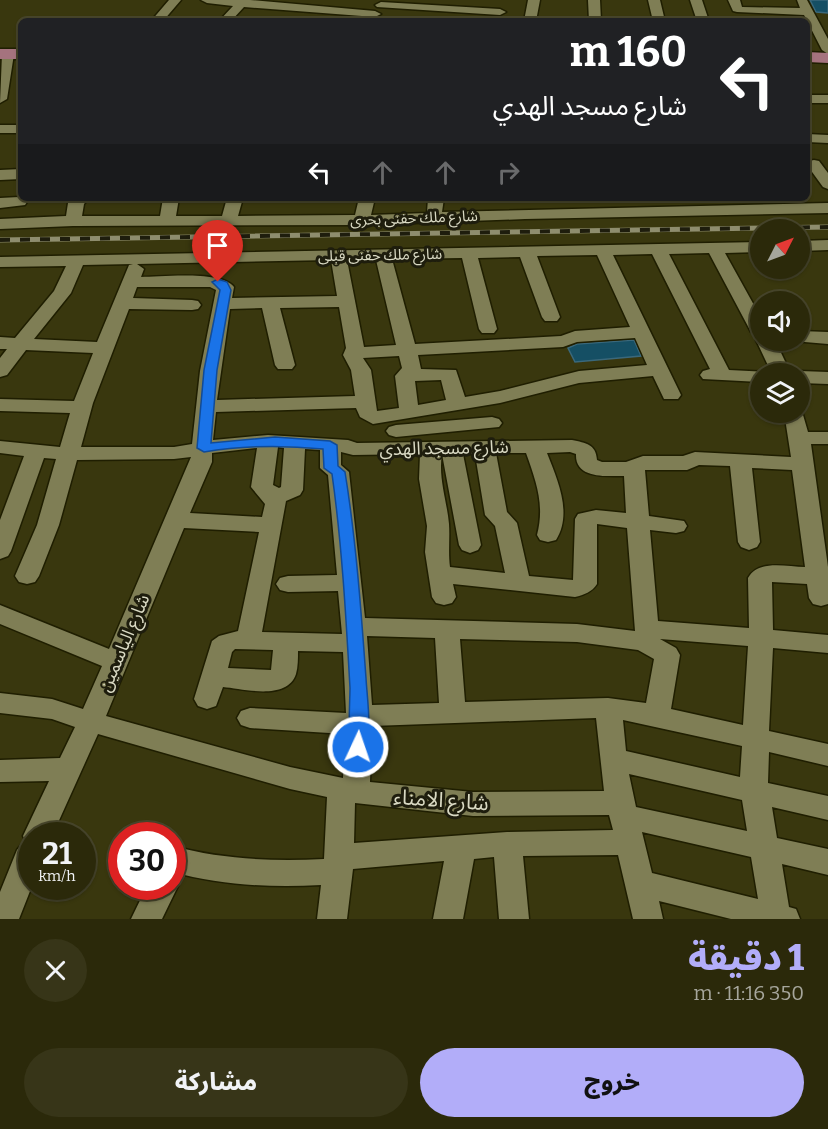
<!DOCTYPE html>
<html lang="ar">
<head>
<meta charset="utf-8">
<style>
	:root { --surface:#2b290a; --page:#373518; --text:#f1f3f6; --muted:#a6a69c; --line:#47452b; --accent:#b2adf9 }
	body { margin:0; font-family:Bitter,"Noto Sans Arabic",serif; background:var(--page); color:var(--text); direction:rtl; height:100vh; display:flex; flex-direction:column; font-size:22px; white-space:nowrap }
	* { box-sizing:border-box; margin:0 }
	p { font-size:20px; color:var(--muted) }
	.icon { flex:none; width:33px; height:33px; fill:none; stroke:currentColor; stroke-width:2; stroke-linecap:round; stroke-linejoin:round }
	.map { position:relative; height:919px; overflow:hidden; direction:ltr }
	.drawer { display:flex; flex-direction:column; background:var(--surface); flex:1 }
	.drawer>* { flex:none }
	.guide { position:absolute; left:18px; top:18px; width:792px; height:183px; border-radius:9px; box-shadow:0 2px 4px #0004,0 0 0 2px var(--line); direction:rtl; background:#202124; color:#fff; overflow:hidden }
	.needle { width:39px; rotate:48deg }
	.fabs { position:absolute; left:750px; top:219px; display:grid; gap:12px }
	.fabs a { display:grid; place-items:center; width:60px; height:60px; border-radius:50%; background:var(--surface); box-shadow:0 2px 4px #0004,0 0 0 2px var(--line); font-size:30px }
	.speed { position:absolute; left:18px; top:822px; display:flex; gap:12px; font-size:30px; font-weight:700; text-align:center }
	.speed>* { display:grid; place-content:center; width:78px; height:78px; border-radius:50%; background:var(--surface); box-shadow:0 2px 4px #0004,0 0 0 2px var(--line); line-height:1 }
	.speed small { font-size:15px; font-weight:400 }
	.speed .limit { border:9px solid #d22; background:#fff; color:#111 }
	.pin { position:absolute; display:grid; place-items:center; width:51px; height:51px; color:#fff; margin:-62px -26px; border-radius:50% 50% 50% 0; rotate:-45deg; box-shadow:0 0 6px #0007 }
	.pin .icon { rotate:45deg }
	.me { position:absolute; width:66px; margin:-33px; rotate:3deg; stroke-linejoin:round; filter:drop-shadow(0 0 4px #0008) }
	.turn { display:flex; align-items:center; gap:21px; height:126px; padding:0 24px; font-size:27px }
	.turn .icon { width:78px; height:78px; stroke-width:2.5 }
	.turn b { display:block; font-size:42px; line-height:51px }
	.lanes { display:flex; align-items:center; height:57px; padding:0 24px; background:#0003; justify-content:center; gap:30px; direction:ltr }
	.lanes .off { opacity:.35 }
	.round { display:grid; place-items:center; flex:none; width:63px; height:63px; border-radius:32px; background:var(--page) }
	.overview { display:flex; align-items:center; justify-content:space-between; height:102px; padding:0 24px }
	h1 { font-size:36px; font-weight:800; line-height:45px; color:var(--accent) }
	.primary-button { display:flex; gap:12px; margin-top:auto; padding:12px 24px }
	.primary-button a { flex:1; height:69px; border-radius:36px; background:var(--accent); color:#111; font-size:24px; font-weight:800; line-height:69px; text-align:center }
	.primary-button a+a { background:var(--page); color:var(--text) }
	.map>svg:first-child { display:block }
	.building { fill:#154f64; stroke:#3a687b; stroke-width:1.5 }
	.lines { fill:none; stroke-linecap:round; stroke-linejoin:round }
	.minor-casing { stroke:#1f1e01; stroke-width:3 }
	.major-casing { stroke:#1f1e01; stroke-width:3 }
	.minor { fill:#7f7e55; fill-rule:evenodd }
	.major { fill:#a5737e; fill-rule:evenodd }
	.rail-casing { stroke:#8e8d6e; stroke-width:5 }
	.rail { stroke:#1e1d0d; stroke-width:4; stroke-dasharray:10; stroke-linecap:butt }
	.route { fill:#1a73e8; stroke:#114b97; stroke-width:1.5 }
	.labels { text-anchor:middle; stroke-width:6; stroke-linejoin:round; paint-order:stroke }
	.far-street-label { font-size:15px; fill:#d9d9c3; stroke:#1e1d0d }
	.street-label { font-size:18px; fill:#d9d9c3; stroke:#1e1d0d }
	.near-street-label { font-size:21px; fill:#d9d9c3; stroke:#1e1d0d }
</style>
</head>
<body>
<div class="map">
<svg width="828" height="919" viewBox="0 0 828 919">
	<rect width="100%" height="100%" fill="#39370e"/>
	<path class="building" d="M810,0H828V13L816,12Z
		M634,340L641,356L575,362L568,348L577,344Z"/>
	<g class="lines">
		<g class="minor-casing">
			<path id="minor" d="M169,0H181L163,21H151Z
				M201,0H250L375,11L381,14L375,17L244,7L231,21H219L233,6L207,3Z
				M528,0H540L536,21H524Z
				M588,0H600L601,21H589Z
				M648,0H660L665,21H653Z
				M690,0H702L709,21H697Z
				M728,0H740L742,7L800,8L797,0H807L828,39V54L822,50L804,15L737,12L733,11Z
				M381,2L500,9L506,12L500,15L377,7L375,5Z
				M8,50L14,54L7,99L0,103L2,54Z
				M807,95H828V103H807Z
				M0,125H21V133H0Z
				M807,134L828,135V143L807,142Z
				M814,160L819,161L828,173V189L823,187L807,165L809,161Z
				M21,169V179L0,180V170Z
				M19,197L25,199L27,202L25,205L0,208V198Z
				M72,198H89L84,204L82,216H160L163,198H179L176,216H222L227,198H243L238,216L355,215L359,198H375L371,215L427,213L428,198H444L442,212L828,203V213L525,219L362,225L73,226L0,229V219L66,216L68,203Z
				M828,240V250L800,251V241Z
				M760,242V252L725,253L760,316V340H775L791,374H772L756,340L758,337L751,332L709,253L669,254L729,370L767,372L768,374H760V382L703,379L700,375L703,371L710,369L652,254L613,255L681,395L678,399H664L653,376L579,383L500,403L373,424L360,417L356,408L216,412L213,440L268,435L348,440L357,443L572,440C586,443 596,444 597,460L602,462H626L643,456H683L695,452L791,457L784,412H800L801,408L808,432H828V444H811L828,567V604L821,606L813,604L809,598L807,584L772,582L773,630L828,635V653L773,648L769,731L828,744V766L769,752L768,783L828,796V820L772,807L777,838L828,849V875L782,864L789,907L796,909L800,919H731L659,901L663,919H633L618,855L523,856L529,919H499L494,857L474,859L463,919H433L444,861L353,869L347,919H317L321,885C271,888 221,885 172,872V846C222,859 272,862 324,859L327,797L290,789L98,734L52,836H32V886L19,919H0V892L17,850L25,840L23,836L49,781L0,782V760L60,758L75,727L52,719L0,713V693L52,699L83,709L102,666L0,624V605L109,649L191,457L174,459L77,460L59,525L39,576L35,582L27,584L19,582L15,576L37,525L56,459L44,458L11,551L8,556L0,559V520L24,456L0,453V441L60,447L70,413L0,411V399L74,401L93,353L26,350L7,375L0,377V358L7,349H0V337L15,338L54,291L66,266L0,267V257ZM597,255L630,327L575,331L561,336L415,344L392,259L462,258L479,329L482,333H494L497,329L478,258L520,257L542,317L545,321H557L560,317L537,256ZM331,260L337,296L232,298L234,287C221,270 161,277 141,277L144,269L137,264ZM347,260H376L396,345L364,347ZM133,264L129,265L97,342L34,339L71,293L83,265ZM137,287H210L216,290L200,371L192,444L174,447H81L93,403L129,309L192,310L198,309L201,305L198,301L192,300L133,298ZM339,307L346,348L343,355L351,370L355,396L217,400L230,309L262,308L275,365L278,369H292L295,365L280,308ZM635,338L647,365L579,371L500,391L465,397L456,370L421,369L418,355L563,347L577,342ZM399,356L402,368L395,376L399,408L377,411L371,370L363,358ZM441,380L446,400L418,405L415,381ZM278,447L284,448L281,487L279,488L273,485ZM257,448L251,487L265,504L262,517L190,513L212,462V453ZM305,449L320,450V468L328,475L337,575L288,576L280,578L276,584L280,590L288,592L338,591L342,634L262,632L286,501L300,495L303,490ZM341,452L353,455L420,454L419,479L427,526L425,552L432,597L436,603L444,605L452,603L456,597L453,584L575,597C584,595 592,592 597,584V524L627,528L635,631L577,624L365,618L349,472L341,465ZM570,452L576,454C575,479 606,476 624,476L626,513L596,510L578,514L575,519L573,580L529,576L517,523L507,512L496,453H526C536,481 545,505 537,535L540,540L548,542L556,540C573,513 557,479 547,453ZM442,454L459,545L462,550L470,553L478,550L481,545L463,454H475L485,515L495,526L505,573L450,567C448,552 450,539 449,524C447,501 438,478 442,454ZM699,465L730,466L738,542L741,547L749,550L757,547L760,542L752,468L792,470L805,567C786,567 759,559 748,578L749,628L658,621L650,530L676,533L684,531L687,526L684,521L649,516L645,470H687ZM184,528L259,532L238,631L219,636L212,641L194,699L198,706L207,709L216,706L223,687C244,689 287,701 296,674C298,667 298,658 298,651L343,652L346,713L250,708L241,711L237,718L241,725L250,728L345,734L343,778L290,767L106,716ZM367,636L435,638L439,703L372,705ZM460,639L577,642L638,650L654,659L646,703L608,698L465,702ZM660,639L748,646L743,725L671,709L680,655L676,648ZM235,649L273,650L271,670L228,668L232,652ZM596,718L604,791L473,792L370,782L372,726ZM623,720L742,746L740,777L626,751ZM629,774L742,800L747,831L636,807ZM355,803L473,816L609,815L613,830L507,832L354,843ZM642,832L751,857L758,899L652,873Z
				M800,331L828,332V344L793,341L800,340Z
				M800,371L828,372V384L800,383V374H793Z
				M492,417L499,419L502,423L499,427L396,437L389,435L386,431L389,427L396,425Z
				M172,876L178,886L162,919H131L147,886H172Z"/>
		</g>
		<g class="major-casing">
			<path id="major" d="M0,49H21V59H0Z
				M807,52L828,53V63L807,62Z"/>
		</g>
		<use href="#minor" class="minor"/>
		<use href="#major" class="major"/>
		<g class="rail-casing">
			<path id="rail" d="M0,240L828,227"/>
		</g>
		<use href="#rail" class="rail"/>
	</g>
	<path class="route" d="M218,279L227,282L231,290L217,370L211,443L275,437L330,441L337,445L338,466L345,472C356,540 361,609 366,678C367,698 373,735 364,752L358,754L352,752C347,743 350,702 350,688C346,617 342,545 332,474L324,468L323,449C282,445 245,445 204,452L197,448L204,370L220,290L212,282Z"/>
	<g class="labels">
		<g class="far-street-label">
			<text transform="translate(414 218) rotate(-2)" y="5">شارع ملك حفنى بحرى</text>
			<text transform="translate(380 255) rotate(-1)" y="5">شارع ملك حفنى قبلى</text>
		</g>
		<g class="street-label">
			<text transform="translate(444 448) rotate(-1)" y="6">شارع مسجد الهدي</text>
			<text transform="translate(124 643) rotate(-67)" y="6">شارع الياسمين</text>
		</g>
		<g class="near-street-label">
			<text transform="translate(441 800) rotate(4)" y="7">شارع الامناء</text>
		</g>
	</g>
</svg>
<div class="fabs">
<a><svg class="needle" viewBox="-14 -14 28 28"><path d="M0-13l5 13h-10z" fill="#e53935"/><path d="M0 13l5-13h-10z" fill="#a6a69c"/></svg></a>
<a><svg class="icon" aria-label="sound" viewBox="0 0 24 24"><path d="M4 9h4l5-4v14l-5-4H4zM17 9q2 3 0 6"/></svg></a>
<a><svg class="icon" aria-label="layers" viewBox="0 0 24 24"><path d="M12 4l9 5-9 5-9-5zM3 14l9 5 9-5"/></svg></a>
</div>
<div class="speed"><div>21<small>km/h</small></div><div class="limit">30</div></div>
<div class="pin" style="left:218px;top:282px;background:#d93025"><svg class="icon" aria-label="arrive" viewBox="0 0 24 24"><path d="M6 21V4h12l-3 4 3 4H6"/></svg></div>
<svg class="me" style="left:358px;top:747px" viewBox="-20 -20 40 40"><circle r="17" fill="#1a73e8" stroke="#fff" stroke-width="3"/><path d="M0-11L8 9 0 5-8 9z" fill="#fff"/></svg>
<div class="guide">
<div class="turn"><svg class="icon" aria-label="left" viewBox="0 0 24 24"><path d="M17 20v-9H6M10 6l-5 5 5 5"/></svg><div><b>160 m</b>شارع مسجد الهدي</div></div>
<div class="lanes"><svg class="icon" aria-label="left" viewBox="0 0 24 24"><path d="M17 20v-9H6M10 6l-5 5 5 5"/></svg><svg class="icon off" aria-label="ahead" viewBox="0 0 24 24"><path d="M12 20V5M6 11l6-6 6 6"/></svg><svg class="icon off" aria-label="ahead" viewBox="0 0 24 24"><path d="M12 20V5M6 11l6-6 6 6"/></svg><svg class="icon off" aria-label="right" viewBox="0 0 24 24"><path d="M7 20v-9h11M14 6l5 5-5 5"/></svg></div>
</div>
</div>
<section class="drawer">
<div class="overview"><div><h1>1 دقيقة</h1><p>350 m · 11:16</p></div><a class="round"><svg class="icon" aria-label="close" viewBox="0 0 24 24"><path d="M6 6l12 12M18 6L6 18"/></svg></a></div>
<div class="primary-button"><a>خروج</a><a>مشاركة</a></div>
</section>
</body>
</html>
